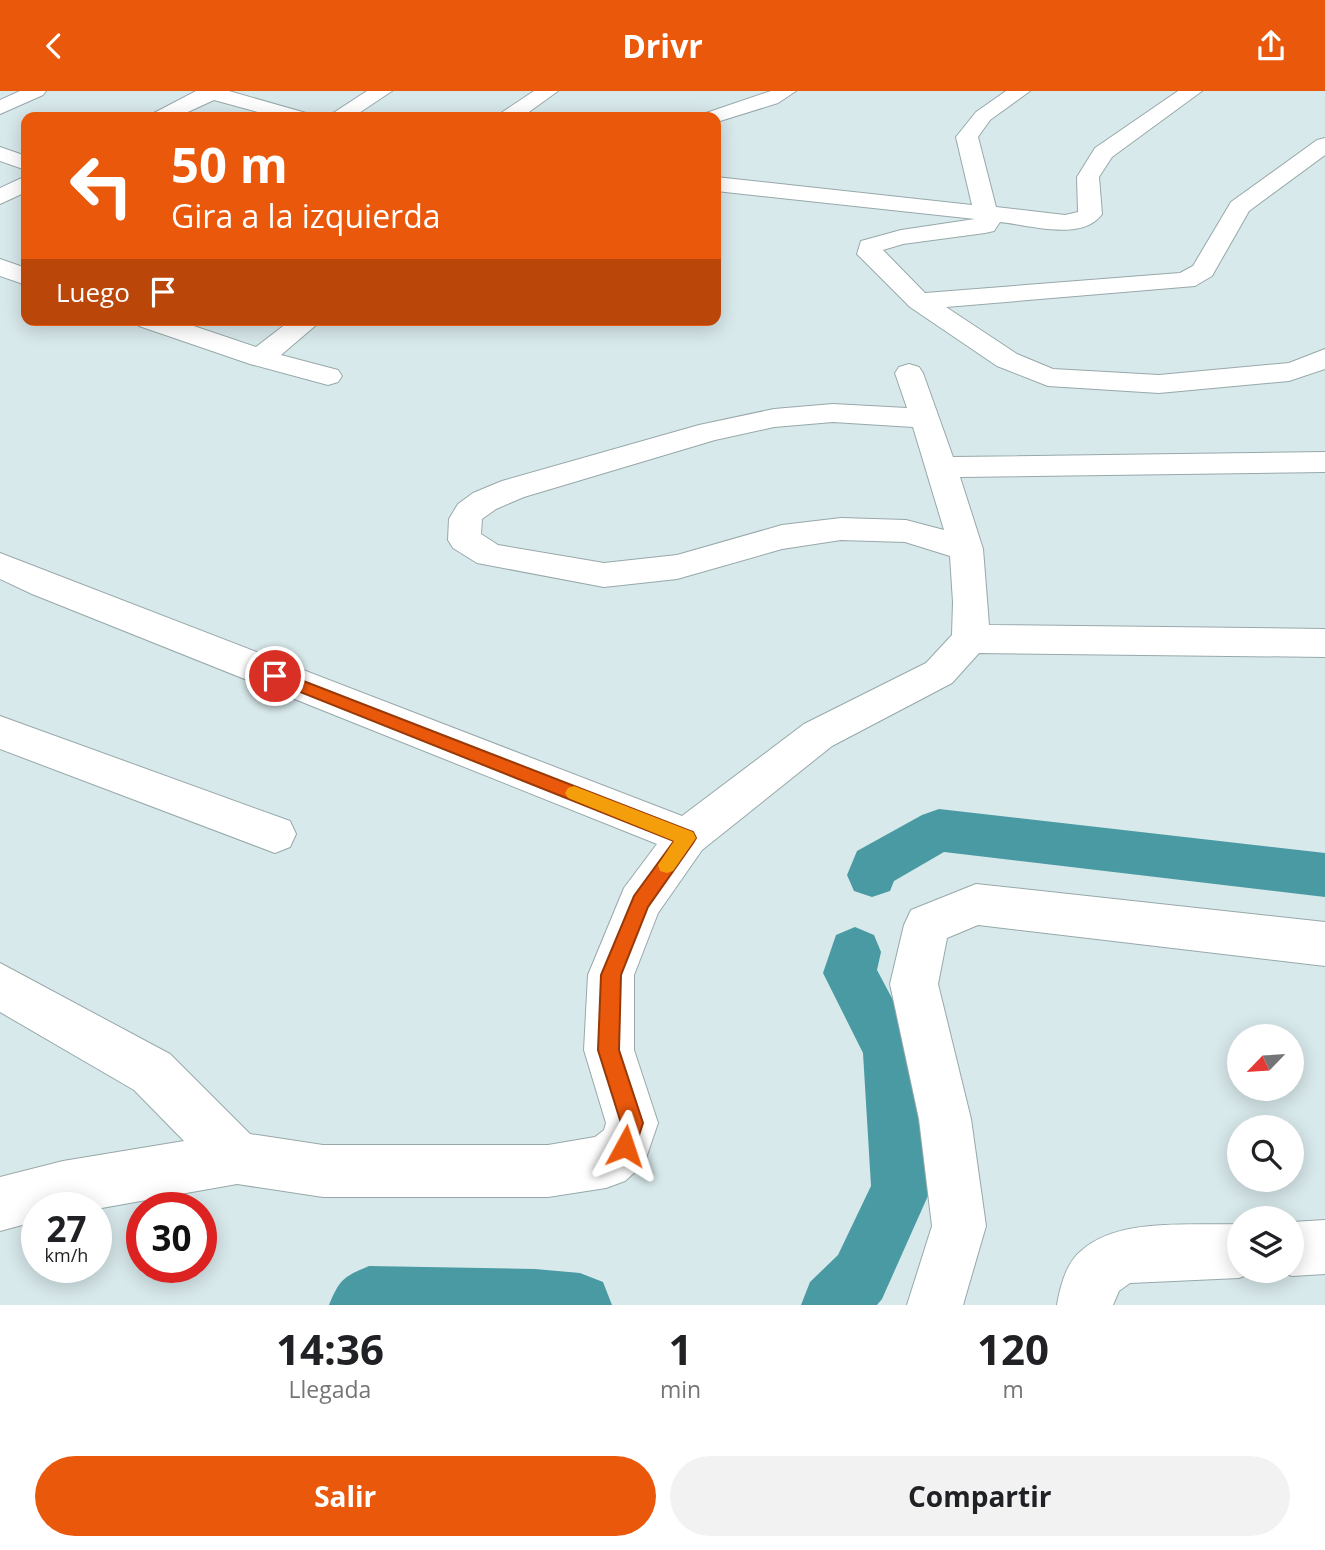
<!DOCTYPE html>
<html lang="es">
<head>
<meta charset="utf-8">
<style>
	:root { --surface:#fff; --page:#f2f2f2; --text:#202124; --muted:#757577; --accent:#ea580c }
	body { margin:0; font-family:"Open Sans",sans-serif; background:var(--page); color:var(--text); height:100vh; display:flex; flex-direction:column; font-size:26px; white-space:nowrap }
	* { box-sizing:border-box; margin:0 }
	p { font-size:23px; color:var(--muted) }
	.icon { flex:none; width:38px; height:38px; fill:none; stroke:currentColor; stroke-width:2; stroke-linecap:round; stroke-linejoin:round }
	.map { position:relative; height:1214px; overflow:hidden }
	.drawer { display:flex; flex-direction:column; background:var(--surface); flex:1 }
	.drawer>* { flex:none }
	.banner { position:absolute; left:21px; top:21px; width:700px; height:214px; border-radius:14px; box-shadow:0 4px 18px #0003; background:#ea580c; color:#fff; overflow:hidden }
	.needle { width:46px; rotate:245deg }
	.controls { position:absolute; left:1227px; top:933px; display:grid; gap:14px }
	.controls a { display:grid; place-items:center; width:77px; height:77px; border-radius:50%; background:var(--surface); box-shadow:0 4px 18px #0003; font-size:35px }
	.speed { position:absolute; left:21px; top:1101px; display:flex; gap:14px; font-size:35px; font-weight:700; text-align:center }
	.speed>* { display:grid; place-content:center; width:91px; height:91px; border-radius:50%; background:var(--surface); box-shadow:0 4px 18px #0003; line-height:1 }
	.speed small { font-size:18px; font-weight:400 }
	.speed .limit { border:10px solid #d22; background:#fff; color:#111 }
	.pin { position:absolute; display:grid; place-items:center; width:60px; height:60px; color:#fff; margin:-30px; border:4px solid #fff; border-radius:50%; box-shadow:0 2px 7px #0007 }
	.me { position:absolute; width:77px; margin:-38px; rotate:5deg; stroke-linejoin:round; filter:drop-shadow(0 0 5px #0008) }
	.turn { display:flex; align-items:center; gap:24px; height:147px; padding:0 35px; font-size:32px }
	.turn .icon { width:91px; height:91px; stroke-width:2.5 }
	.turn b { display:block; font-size:49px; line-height:60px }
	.then { display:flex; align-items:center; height:66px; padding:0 35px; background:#0003; gap:14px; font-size:26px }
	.eta { display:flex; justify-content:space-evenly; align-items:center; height:119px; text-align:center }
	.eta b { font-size:42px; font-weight:700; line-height:49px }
	.button { display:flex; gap:14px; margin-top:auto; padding:14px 35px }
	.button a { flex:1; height:80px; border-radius:42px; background:var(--accent); color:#fff; font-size:28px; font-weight:700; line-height:80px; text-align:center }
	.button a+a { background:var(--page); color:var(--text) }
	header { display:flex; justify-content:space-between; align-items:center; height:91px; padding:0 35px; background:var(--accent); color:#fff; font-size:32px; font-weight:700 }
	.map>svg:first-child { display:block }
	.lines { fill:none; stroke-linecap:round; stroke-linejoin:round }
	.canal { fill:#499aa3; fill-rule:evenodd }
	.minor-casing { stroke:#97a8aa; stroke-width:2 }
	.minor { fill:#fff; fill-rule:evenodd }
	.route { fill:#ea580c; stroke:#983908; stroke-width:2 }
	.slow { fill:#f59e0b }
</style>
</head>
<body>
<header><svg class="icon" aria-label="back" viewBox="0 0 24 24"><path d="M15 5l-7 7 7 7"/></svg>Drivr<svg class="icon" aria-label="share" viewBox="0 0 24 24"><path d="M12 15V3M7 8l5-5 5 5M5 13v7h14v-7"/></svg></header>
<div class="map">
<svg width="1325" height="1214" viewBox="0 0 1325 1214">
	<rect width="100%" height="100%" fill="#d8e9eb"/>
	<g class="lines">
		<path class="canal" d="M939,718L1325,762V806L944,761L894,790L890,800L872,806L854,800L847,784L857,760L922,724Z
			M855,836L874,844L881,861L877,879L919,958L931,1098L882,1208L877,1214H801L810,1191L838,1164L871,1095L863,962L823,882L836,844Z
			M369,1175L535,1178L580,1182L603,1191L612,1214H329C340,1188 343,1186 369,1175Z"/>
		<g class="minor-casing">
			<path id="minor" d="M20,0H46L43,4L0,23V9Z
				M196,0H229L306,22L310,26H276L214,9L177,26H150L154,22Z
				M367,0H392L353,26H327Z
				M534,0H558L522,26H498L501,22Z
				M771,0H796L778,12L720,30L716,32V26H702L706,22Z
				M1006,0H1030L990,29L978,46L996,116L1065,124L1078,121L1077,86L1095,57L1178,0H1202L1112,66L1099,86L1102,123C1083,151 1029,134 1000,131L994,140L985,142L903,153L883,159L925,202L1180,182L1193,175L1231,111L1317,49L1325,47V64L1249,120L1212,185L1195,195L946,216L1017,263L1053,278L1159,284L1289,272L1325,258V278L1289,290L1159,302L1048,295L997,275L910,216L857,163L861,150L901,139L975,128L716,100V86L972,114L956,46L976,21Z
				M0,56L26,65V79L0,70Z
				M26,85V101L0,113V97Z
				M0,168L26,177V194L0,185Z
				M136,229H176L256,256L291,229H322L281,264L338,279L342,285L338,291L328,294L250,273L139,235Z
				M909,273L919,276L923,282L953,366L1325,361V381L960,386L983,458L989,534L1325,538V566L979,562L952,592L832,655L702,759L658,822L634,884V959L658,1032L644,1073L625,1090L606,1097L548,1106H323L237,1093L96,1118L37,1116V1130L0,1140V1086L63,1070L184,1050L134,999L0,921V872L170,963L250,1043L323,1054H548L595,1046L604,1039L606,1032L584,959L588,884L624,797L657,753L32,503L0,488V462L682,725L804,633L926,572L952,544L953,511L950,465L905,451L841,449L782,458L677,488L604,496L477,472L453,457L448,449L449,428L458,413L473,402L502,390L699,334L774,318L833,313L907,317L895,282L899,276ZM833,331L913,336L944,439L906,429L841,427L782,434L677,464L604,472L498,454L481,443L482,428L496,418L524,406L715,349L774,336Z
				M0,625L290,730L296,743L290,756L275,762L0,658Z
				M976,793L1325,831V875L978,834L947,847L938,893L971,1028L986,1135L963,1214H907L932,1135L919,1028L890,893L904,834L911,819Z
				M1325,1129V1183L1292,1185L1278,1180H1292V1131Z
				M1239,1133V1180H1258L1239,1187L1130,1192L1119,1200L1113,1214H1057C1060,1196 1066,1172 1081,1160C1118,1126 1191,1135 1239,1133Z"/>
		</g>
		<use href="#minor" class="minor"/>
	</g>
	<path class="route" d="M275,579L693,741L696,747L693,752L648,816L621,884L619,959L643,1032L633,1063L625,1066L618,1063L615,1055L621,1032L598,959L601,884L634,805L674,750L270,589L267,585L270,580Z"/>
	<path class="slow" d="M574,695L693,741L696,747L673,780L667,782L660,780L658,774L674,750L568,707L565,702L568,697Z"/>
</svg>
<div class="controls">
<a><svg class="needle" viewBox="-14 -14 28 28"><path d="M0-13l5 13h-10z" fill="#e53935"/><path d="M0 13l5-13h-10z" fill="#757577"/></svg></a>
<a><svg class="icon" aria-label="search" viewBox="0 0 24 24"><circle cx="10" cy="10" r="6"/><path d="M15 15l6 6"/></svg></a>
<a><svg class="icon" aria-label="layers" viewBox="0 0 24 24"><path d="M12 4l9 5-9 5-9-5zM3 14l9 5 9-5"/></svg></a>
</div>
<div class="speed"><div>27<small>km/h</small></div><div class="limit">30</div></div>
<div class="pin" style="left:275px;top:585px;background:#d93025"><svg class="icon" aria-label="arrive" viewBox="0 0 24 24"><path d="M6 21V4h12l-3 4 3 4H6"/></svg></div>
<svg class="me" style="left:625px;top:1055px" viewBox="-20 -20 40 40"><path d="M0-17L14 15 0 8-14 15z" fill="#ea580c" stroke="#fff" stroke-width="4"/></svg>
<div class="banner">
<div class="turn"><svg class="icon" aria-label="left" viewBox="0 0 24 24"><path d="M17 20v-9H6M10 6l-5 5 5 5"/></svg><div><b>50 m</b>Gira a la izquierda</div></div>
<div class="then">Luego<svg class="icon" aria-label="arrive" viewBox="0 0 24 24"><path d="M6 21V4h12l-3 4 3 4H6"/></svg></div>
</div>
</div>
<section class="drawer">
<div class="eta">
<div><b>14:36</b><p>Llegada</p></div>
<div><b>1</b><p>min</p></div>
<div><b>120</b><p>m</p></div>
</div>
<div class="button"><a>Salir</a><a>Compartir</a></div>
</section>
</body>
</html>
